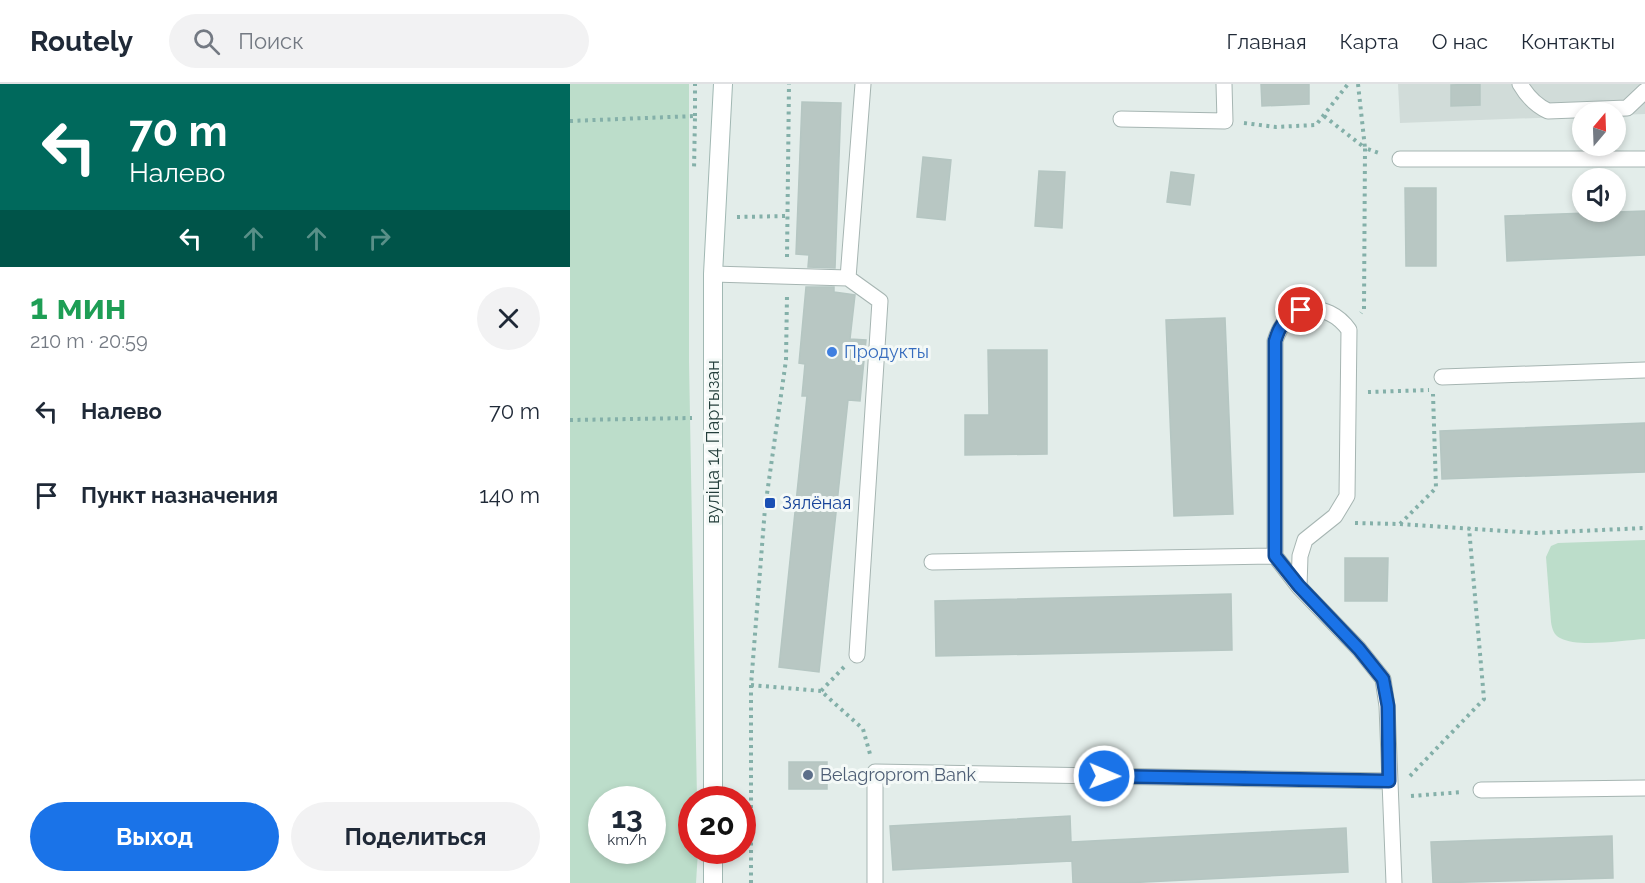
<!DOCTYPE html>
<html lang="ru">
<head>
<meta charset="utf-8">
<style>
	:root { --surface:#fff; --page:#f2f2f3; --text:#1f2937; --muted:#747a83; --line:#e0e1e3; --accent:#1a73e8 }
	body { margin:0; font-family:Raleway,sans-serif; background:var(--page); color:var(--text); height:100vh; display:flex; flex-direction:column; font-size:22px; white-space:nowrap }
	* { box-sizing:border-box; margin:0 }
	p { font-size:20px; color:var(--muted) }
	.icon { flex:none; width:33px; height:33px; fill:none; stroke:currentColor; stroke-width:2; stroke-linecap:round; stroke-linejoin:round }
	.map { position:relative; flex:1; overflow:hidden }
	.side { display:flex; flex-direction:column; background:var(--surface); width:570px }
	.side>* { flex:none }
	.hud { background:#00695c; color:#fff; overflow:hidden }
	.needle { width:39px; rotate:19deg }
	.buttons { position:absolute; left:1002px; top:18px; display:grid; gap:12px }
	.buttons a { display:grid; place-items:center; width:54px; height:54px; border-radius:50%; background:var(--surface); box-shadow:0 3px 9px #0003; font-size:30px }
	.speed { position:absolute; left:18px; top:702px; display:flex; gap:12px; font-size:30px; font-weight:700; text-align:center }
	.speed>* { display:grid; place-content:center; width:78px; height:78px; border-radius:50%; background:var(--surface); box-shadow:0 3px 9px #0003; line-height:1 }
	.speed small { font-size:15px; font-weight:400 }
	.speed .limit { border:9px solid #d22; background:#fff; color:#111 }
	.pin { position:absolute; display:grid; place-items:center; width:51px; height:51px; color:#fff; margin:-26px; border:3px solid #fff; border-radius:50%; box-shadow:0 2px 6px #0007 }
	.me { position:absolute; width:66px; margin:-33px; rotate:91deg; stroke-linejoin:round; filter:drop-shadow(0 0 4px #0008) }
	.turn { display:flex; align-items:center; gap:21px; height:126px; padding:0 30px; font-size:27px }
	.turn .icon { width:78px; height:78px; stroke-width:2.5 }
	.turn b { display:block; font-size:42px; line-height:51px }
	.lanes { display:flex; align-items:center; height:57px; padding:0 30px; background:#0003; justify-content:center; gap:30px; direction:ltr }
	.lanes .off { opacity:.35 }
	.round { display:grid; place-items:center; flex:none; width:63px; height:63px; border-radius:32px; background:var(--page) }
	.overview { display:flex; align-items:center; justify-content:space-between; height:102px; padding:0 30px }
	h1 { font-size:36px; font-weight:700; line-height:45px; color:#1e9e55 }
	.cta { display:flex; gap:12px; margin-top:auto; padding:12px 30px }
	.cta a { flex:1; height:69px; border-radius:36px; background:var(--accent); color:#fff; font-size:24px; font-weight:700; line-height:69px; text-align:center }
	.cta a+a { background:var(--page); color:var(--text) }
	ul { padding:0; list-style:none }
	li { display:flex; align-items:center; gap:18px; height:84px; padding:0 30px }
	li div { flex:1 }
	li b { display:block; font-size:22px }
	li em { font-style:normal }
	header { display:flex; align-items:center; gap:36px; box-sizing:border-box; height:84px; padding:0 30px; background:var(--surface); border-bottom:2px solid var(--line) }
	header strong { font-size:28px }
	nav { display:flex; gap:33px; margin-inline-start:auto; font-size:21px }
	.search { width:420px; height:54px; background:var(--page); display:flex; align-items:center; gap:15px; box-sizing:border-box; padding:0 21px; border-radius:33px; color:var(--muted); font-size:22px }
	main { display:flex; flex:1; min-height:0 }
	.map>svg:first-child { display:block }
	.built { fill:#d1dcd9 }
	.green { fill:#bcddca; fill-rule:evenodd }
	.building { fill:#b8c7c3; stroke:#b5c6c2; stroke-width:1.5 }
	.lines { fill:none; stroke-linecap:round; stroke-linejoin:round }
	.lane-casing { stroke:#a6b5b2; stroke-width:17 }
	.secondary-casing { stroke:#a1b8b3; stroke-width:20 }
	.path { stroke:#84b0a9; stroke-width:4; stroke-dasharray:3 4.5; stroke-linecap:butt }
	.lane { stroke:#fff; stroke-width:15 }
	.secondary { stroke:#fff; stroke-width:18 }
	.route-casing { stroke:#114b97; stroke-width:15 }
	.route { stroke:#1a73e8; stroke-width:10 }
	.shop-dot { fill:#3f7fe0; stroke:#f4f9f7; stroke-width:2 }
	.transit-dot { fill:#1a4fb4; stroke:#f4f9f7; stroke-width:2 }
	.service-dot { fill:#5c6f8a; stroke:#f4f9f7; stroke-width:2 }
	.labels { text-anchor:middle; stroke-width:6; stroke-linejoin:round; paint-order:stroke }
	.shop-label { font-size:18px; fill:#366cbe; stroke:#f4f9f7; text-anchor:start }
	.street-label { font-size:18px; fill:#233e3b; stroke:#f4f9f7 }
	.transit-label { font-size:18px; fill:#164399; stroke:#f4f9f7; text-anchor:start }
	.service-label { font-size:18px; fill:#4e5e75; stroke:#f4f9f7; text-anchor:start }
</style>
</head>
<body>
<header>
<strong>Routely</strong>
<div class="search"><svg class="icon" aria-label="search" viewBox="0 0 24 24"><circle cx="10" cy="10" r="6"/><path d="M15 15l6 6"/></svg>Поиск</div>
<nav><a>Главная</a><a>Карта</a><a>О нас</a><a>Контакты</a></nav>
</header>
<main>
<section class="side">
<div class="hud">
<div class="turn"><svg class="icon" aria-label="left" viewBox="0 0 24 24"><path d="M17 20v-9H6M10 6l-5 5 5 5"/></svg><div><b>70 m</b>Налево</div></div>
<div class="lanes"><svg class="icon" aria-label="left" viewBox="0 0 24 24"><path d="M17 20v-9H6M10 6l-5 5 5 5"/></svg><svg class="icon off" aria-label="ahead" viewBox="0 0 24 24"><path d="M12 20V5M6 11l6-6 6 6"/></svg><svg class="icon off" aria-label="ahead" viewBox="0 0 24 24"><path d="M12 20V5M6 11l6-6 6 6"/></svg><svg class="icon off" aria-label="right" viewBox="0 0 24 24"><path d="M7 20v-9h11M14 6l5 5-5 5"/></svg></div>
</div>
<div class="overview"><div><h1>1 мин</h1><p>210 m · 20:59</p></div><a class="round"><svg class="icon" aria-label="close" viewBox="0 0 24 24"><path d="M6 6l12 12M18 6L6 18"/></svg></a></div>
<ul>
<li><svg class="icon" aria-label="left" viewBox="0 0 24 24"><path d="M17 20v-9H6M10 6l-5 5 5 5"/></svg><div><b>Налево</b></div><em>70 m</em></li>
<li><svg class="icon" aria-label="arrive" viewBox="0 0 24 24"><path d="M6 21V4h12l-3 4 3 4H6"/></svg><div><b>Пункт назначения</b></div><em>140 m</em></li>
</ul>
<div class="cta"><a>Выход</a><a>Поделиться</a></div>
</section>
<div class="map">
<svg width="1075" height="799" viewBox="0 0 1075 799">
	<rect width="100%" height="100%" fill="#e3edea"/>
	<path class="built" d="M828,0H1075V30L830,39Z"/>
	<path class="green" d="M0,0H119V278L127,715L122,716V766L128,767L126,799H0ZM32,716H82V766H32Z
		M1075,456V555C1054,556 1008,564 990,554C984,551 982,545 981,538L976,473L981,462L988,459Z"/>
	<path class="building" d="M691,0H739V20L692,22Z
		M910,0V21L881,22V1Z
		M232,18L271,19L265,184L238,183L239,171L226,170Z
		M353,73L381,76L375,136L347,133Z
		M469,87L495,88L492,144L465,142Z
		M601,88L624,91L620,121L597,118Z
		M835,104H866V182H836Z
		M1075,127V171L937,177L935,132Z
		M236,203H264V208L285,211L280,255L296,256L290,317L278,316L249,588L209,583L237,312H232L235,280L229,279Z
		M655,234L663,430L604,432L596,236Z
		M418,266H477V370L395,371V331H419Z
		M1075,339V388L872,395L870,347Z
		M775,474H818L817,517H775Z
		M661,510L662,566L366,572L365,517Z
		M219,678H257V705H219Z
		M500,732L501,758L776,744L778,788L555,799H503L502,777L323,786L320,742Z
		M1042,752L1043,794L863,799L861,758Z"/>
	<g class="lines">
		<g class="lane-casing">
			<path id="lane" d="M950,0C957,12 965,21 978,27L1057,24L1075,7
				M551,35L655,37L654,0
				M830,75H1075
				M143,190L278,194L310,217L287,571
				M278,194L293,0
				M872,293L1075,286
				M705,472V257C716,219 757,215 779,246L777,412L765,432L735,456L730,472L729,503
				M362,478L705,472L729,503L789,565L813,595L817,622L824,799
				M911,706L1075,704
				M305,799V688L819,697"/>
		</g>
		<g class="secondary-casing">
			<path id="secondary" d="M143,716V190L153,0
				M143,766V799"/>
		</g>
		<path class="path" d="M788,0L795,64L812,70
			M125,32V0
			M754,32L795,64L794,225L791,229
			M0,37L125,32L124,86
			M674,39L706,43L746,41L778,0
			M167,133L218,132
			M217,173L219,0
			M798,308L859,306
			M0,336L122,334
			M785,439L830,440L866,404L863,310
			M830,440L966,449L1075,444
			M274,583L251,607L293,645L300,670
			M181,601L251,607
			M840,692L914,615L899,444
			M841,712L893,708
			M181,799V601L195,424L216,276L217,211"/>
		<use href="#lane" class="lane"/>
		<use href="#secondary" class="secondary"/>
	</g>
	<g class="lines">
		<g class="route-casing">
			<path id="route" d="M534,692L819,697L818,622L813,595L789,565L729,502L705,472V257C710,240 716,234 731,226"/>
		</g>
		<use href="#route" class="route"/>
	</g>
	<circle class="shop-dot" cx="262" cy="268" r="6"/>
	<rect class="transit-dot" x="194" y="413" width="12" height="12" rx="3"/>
	<circle class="service-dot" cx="238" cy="691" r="6"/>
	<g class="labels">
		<g class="shop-label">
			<text x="274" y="274">Продукты</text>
		</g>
		<g class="street-label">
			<text transform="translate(143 358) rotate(-90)" y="6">вуліца 14 Партызан</text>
		</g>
		<g class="transit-label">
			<text x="212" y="425">Зялёная</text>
		</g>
		<g class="service-label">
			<text x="250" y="697">Belagroprom Bank</text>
		</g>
	</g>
</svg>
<div class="buttons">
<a><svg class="needle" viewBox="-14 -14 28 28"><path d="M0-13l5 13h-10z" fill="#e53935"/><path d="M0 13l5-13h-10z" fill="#747a83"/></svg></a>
<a><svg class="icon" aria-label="sound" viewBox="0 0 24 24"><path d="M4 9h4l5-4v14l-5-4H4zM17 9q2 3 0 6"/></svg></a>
</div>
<div class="speed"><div>13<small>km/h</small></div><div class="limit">20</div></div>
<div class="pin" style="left:731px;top:226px;background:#d93025"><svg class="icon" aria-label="arrive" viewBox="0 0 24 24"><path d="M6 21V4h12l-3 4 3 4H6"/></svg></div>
<svg class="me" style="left:534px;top:692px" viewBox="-20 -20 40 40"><circle r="17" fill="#1a73e8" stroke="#fff" stroke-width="3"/><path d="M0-11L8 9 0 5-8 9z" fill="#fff"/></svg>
</div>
</main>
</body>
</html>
